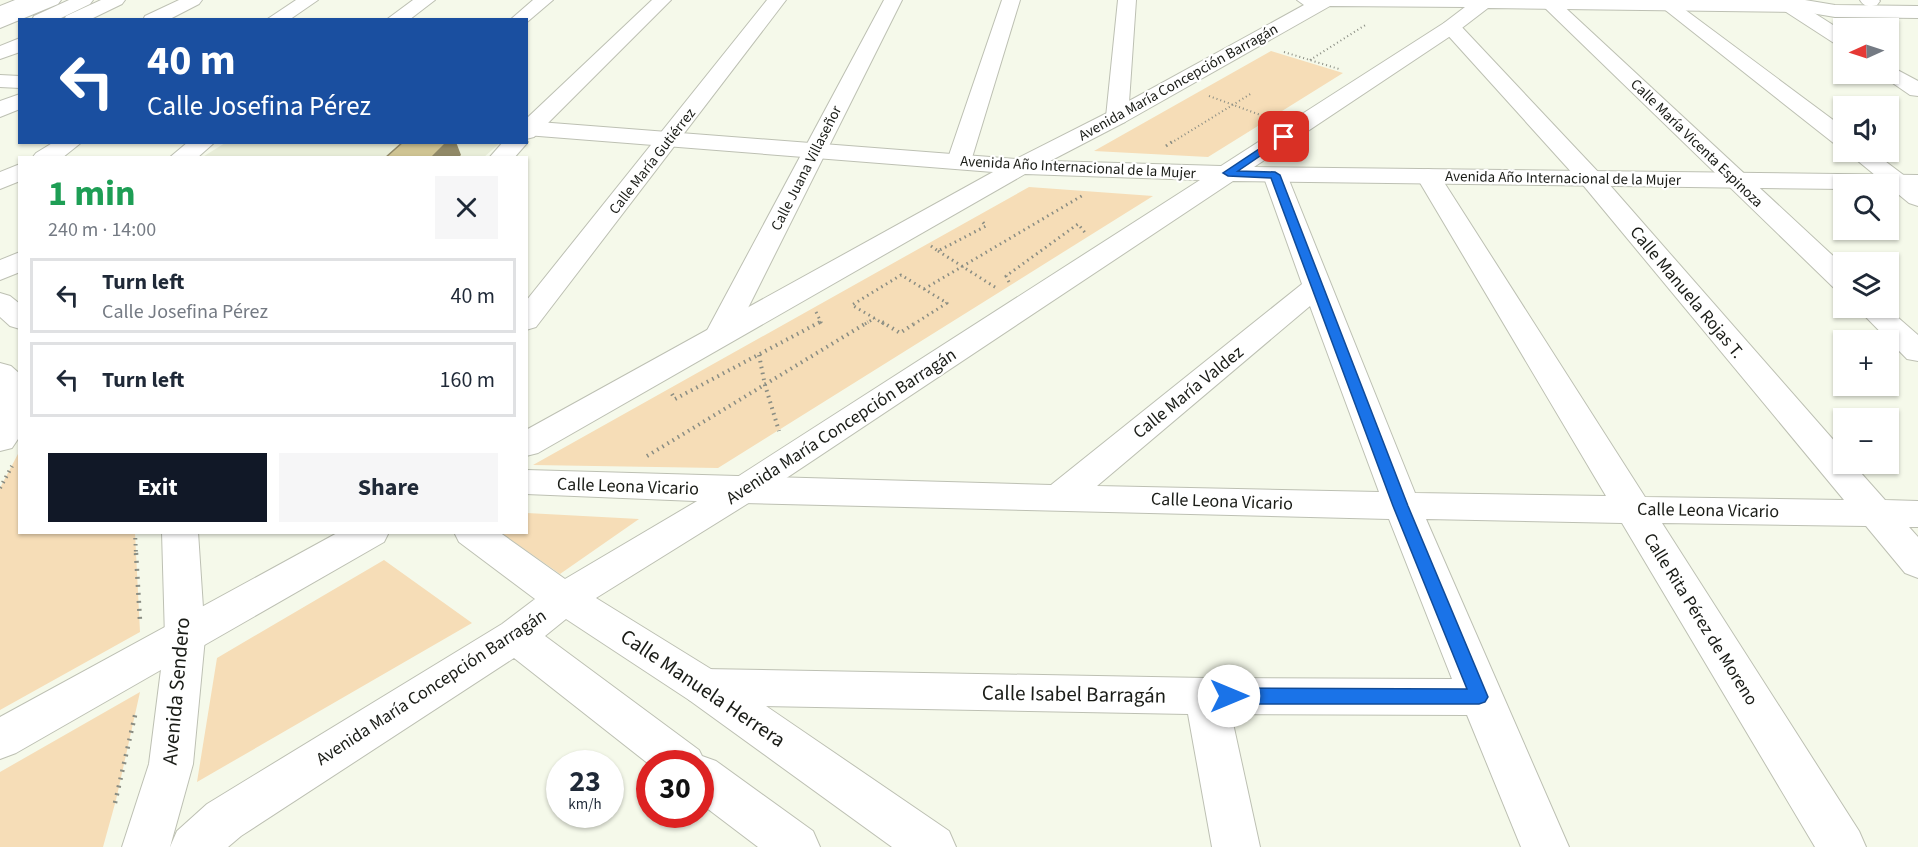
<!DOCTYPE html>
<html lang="en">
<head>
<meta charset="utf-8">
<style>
	:root { --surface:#fff; --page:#f6f6f7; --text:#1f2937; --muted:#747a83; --line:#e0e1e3; --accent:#111827 }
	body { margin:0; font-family:"Source Sans 3",sans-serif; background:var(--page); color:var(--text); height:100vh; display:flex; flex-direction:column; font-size:22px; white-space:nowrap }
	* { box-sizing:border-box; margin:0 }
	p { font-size:20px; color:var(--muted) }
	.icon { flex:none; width:33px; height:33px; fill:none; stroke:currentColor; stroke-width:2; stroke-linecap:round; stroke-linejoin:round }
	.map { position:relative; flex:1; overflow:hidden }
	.sheet { position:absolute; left:18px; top:156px; width:510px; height:378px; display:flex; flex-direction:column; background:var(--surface); border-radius:0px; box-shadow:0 2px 4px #0004 }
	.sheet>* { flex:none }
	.banner { position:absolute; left:18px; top:18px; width:510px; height:126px; border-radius:0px; box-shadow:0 2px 4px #0004; background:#1a4fa0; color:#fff; overflow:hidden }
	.needle { width:39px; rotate:267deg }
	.controls { position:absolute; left:1833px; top:18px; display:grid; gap:12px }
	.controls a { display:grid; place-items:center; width:66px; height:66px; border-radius:0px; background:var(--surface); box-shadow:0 2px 4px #0004; font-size:30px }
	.speed { position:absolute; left:546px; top:750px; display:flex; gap:12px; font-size:30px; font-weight:700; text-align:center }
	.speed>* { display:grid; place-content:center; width:78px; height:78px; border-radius:50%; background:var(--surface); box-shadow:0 2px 4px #0004; line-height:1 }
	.speed small { font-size:15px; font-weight:400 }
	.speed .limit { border:9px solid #d22; background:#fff; color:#111 }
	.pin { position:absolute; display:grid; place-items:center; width:51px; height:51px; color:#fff; margin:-26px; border-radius:12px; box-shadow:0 3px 9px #0006 }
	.me { position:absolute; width:66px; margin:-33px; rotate:90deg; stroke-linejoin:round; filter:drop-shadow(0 0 4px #0008) }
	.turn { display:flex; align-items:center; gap:21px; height:126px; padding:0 30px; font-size:27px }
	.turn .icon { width:78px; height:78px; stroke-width:2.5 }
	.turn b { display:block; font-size:42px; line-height:51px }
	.round { display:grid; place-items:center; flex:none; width:63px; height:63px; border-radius:0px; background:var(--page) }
	.summary { display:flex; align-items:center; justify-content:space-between; height:102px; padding:0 30px }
	h1 { font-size:36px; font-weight:700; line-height:45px; color:#1e9e55 }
	.cta { display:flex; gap:12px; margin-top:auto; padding:12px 30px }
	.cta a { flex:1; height:69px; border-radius:0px; background:var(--accent); color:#fff; font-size:24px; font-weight:700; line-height:69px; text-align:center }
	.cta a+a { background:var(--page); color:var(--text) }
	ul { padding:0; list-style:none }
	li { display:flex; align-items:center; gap:18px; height:75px; margin:0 12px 9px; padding:0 18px; border:3px solid var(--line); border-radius:0px }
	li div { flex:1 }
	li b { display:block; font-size:22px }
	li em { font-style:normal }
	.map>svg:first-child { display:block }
	.built { fill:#e8edd8 }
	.green { fill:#f6ddb7 }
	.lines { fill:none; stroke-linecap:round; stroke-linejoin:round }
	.minor-casing { stroke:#bdc0b3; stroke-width:2 }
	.tertiary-casing { stroke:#bdc0b3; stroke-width:2 }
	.primary-casing { stroke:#bdc0b3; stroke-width:2 }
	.path-far3 { stroke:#8a8d83; stroke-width:2; stroke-dasharray:1 3; stroke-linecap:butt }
	.path-far2 { stroke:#8a8d83; stroke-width:3; stroke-dasharray:1.5 4; stroke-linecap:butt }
	.path-far1 { stroke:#8a8d83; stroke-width:4; stroke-dasharray:1.5 4.5; stroke-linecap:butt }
	.path { stroke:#8a8d83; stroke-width:4.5; stroke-dasharray:2 6; stroke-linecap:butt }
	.minor { fill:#fff; fill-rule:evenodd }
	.tertiary { fill:#fff; fill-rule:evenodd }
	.primary { fill:#fff; fill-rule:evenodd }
	.shaded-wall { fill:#918967 }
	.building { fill:#cfc493; stroke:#918967; stroke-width:1.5 }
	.route { fill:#1a73e8; stroke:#114b97; stroke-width:1.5 }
	.labels { text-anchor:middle; stroke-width:4.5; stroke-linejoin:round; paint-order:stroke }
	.far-street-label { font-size:15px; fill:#1a1c17; stroke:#fff }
	.street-label { font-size:18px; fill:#1a1c17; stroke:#fff }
	.near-street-label { font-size:21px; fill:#1a1c17; stroke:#fff }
</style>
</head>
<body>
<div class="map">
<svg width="1918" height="847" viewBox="0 0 1918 847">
	<rect width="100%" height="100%" fill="#f5f9ea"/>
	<path class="built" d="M225,143H500L483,158H201Z"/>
	<path class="green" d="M1271,51L1343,73L1208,157L1094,151Z
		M1029,187L1153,196L718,468L533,465Z
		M19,452L20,532L135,533L140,632L0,710V488Z
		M527,513L639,519L560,574L501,533L526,532Z
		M384,560L472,623L197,782L217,658Z
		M140,692L116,800L103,847H0V772Z"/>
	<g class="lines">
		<g class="minor-casing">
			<path id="minor" d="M15,0H39L36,4L0,19V6Z
				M101,0H125L122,4L89,20H64L66,16Z
				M179,0H202L199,4L168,20H143L145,16Z
				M296,0H318L289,20H266Z
				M413,0H435L409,20H386Z
				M533,0H553L526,23V20H510Z
				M652,0H671L534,137L526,139V119Z
				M767,0H786L536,327L526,330V301Z
				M884,0H902L734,336L730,342L719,345L708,342L704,336Z
				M1002,0H1020L971,161L967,166L959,168L951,166L947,161Z
				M1118,0H1136L1128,117L1125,122L1117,124L1109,122L1106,117Z
				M1545,0H1557L1844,266V290L1834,288L1545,8L1542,4Z
				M1672,0L1844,128V147L1836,145L1664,9L1661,5L1664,1Z
				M1790,0L1797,2L1844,32V47L1837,45L1783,10L1781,6L1783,2Z
				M1860,0H1879L1880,1L1877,5C1870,7 1864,7 1860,0Z
				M1451,21L1458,23L1601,175L1844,452V464H1853L1885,500L1918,501V527H1909L1918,537V578L1905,573L1866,526L1662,523L1859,831L1866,847H1815L1622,523L1426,519L1569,847H1521L1467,715L1231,714L1260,847H1212L1188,714L704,705L689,700L683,687L689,674L704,669L1206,678L1452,679L1389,519L743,503L526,494V470L1051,485L1302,284L1263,175L1266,170L1275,168L1284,170L1287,175L1415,493L1606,496L1416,176L1419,171L1428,169L1437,171L1440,176L1645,497L1844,500L1583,185L1444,31L1441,27L1444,23ZM1310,306L1379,492L1097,486Z
				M20,38V52L0,59V46Z
				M1888,65L1918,81V96L1910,95L1881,75L1879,74H1888Z
				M20,94V109L0,117V101Z
				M526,140L528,142L514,158H489L503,142H526Z
				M54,142H82L62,158H32L36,153Z
				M188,142H215L197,158H169Z
				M1847,152H1873L1918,186V206L1909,203Z
				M20,164V181L0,189V172Z
				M20,252V272L0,280V260Z
				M1857,308H1887L1918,335V361L1907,359Z"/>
		</g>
		<g class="tertiary-casing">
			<path id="tertiary" d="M36,0H61L58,4L0,28V15Z
				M69,0H93L90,4L57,20H32L34,16Z
				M1297,0H1805L1835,5L1918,6V18L1835,17L1805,12L1488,8L1458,31L1254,167L1918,175V189H1888V184H1844V189L1233,181L755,499L596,598L719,674L949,831L956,847H892L689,700L566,619L545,636L699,750L702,756L716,761L813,831L820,847H758L700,803V764L650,765L514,658L241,836L228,847H170L177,831L207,804L502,624L535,599L459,542L454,532H499L565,579L731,481L1200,180L1025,174L538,453L526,456V430L993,172L526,135V121L1016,159L1109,112L1304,5ZM1330,6L1465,7L1444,23L1221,166L1050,161L1125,122Z
				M0,75L20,76V88L0,87Z
				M339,532H389L384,542L16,753L0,759V717Z"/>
		</g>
		<g class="primary-casing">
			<path id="primary" d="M0,293L10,296L20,304V329L10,326L0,317Z
				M0,363L11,366L20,374V436L12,448L0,451Z
				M162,532H198L205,638L193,764L170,847H122L149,764L165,638Z"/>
		</g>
		<path class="path-far3" d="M1284,52L1339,69
			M1310,60L1367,24
			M1209,96L1266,117
			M1171,143L1252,93"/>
		<path class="path-far2" d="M1166,146L1173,141
			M931,246L938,251L986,226L981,220
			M938,251L998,289
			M1009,282L1006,276L1078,224L1087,235
			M924,289L1085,194
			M816,312L821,322L817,324
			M865,324L875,318
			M884,324L852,305L901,275L947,303L914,324"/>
		<path class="path-far1" d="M882,322L900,333L917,322
			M759,355L765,385L779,431
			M672,394L675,399L820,322
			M647,456L868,322
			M0,488L12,466
			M135,532L136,554"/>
		<path class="path" d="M136,553L140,621
			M115,803L136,711"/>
		<use href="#minor" class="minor"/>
		<use href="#tertiary" class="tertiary"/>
		<use href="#primary" class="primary"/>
	</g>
	<path class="shaded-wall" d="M447,142H456L461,155L458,158H431Z"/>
	<path class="building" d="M403,142H447L431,158H385Z"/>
	<path class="route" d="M1280,135L1288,137L1238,171L1275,172L1280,175L1408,506L1488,697L1485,702L1479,704H1229L1223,701L1220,696L1223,691L1229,688L1467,689L1393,506L1271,178L1228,176L1223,173Z"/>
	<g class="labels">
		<g class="far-street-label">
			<text transform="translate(1178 82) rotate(-29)" y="5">Avenida María Concepción Barragán</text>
			<text transform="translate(1697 143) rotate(44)" y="5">Calle María Vicenta Espinoza</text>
			<text transform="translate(652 161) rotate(-52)" y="5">Calle María Gutiérrez</text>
			<text transform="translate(1078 167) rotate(3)" y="5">Avenida Año Internacional de la Mujer</text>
			<text transform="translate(806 168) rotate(-63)" y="5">Calle Juana Villaseñor</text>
			<text transform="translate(1563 178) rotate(1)" y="5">Avenida Año Internacional de la Mujer</text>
		</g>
		<g class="street-label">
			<text transform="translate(1687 292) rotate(50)" y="6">Calle Manuela Rojas T.</text>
			<text transform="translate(1188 392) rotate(-39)" y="6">Calle María Valdez</text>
			<text transform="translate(841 426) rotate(-33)" y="6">Avenida María Concepción Barragán</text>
			<text transform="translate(628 486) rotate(2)" y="6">Calle Leona Vicario</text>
			<text transform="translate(1222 501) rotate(2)" y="6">Calle Leona Vicario</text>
			<text transform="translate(1708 510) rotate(1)" y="6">Calle Leona Vicario</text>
			<text transform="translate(1701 619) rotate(58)" y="6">Calle Rita Pérez de Moreno</text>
			<text transform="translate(431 687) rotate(-33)" y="6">Avenida María Concepción Barragán</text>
		</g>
		<g class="near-street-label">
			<text transform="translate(703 688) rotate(34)" y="7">Calle Manuela Herrera</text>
			<text transform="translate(176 691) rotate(-85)" y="7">Avenida Sendero</text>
			<text transform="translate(1074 694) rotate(1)" y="7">Calle Isabel Barragán</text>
		</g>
	</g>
</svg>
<div class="controls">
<a><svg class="needle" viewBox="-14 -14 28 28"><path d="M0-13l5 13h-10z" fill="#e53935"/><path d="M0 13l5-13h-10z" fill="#747a83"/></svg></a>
<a><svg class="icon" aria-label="sound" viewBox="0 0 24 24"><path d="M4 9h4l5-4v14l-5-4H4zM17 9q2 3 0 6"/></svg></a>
<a><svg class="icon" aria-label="search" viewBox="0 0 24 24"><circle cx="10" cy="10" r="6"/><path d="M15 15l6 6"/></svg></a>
<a><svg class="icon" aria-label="layers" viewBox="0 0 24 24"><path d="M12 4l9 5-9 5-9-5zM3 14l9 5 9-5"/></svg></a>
<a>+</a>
<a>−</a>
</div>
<div class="speed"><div>23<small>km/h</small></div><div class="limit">30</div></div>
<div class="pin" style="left:1284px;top:137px;background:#d93025"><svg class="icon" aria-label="arrive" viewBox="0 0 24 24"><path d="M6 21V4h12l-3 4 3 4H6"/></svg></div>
<svg class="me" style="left:1229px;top:696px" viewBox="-20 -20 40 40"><circle r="19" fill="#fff"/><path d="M0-13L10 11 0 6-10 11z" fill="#1a73e8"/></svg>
<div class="banner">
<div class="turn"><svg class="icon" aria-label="left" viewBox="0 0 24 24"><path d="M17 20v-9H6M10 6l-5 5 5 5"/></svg><div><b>40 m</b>Calle Josefina Pérez</div></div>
</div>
<section class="sheet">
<div class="summary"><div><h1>1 min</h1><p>240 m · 14:00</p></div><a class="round"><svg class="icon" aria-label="close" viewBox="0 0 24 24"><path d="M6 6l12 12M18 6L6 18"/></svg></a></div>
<ul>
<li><svg class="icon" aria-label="left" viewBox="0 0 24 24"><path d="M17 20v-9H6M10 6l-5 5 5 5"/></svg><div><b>Turn left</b><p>Calle Josefina Pérez</p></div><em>40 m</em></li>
<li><svg class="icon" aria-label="left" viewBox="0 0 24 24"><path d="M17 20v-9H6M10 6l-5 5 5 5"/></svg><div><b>Turn left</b></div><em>160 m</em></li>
</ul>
<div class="cta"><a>Exit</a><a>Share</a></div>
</section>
</div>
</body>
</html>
